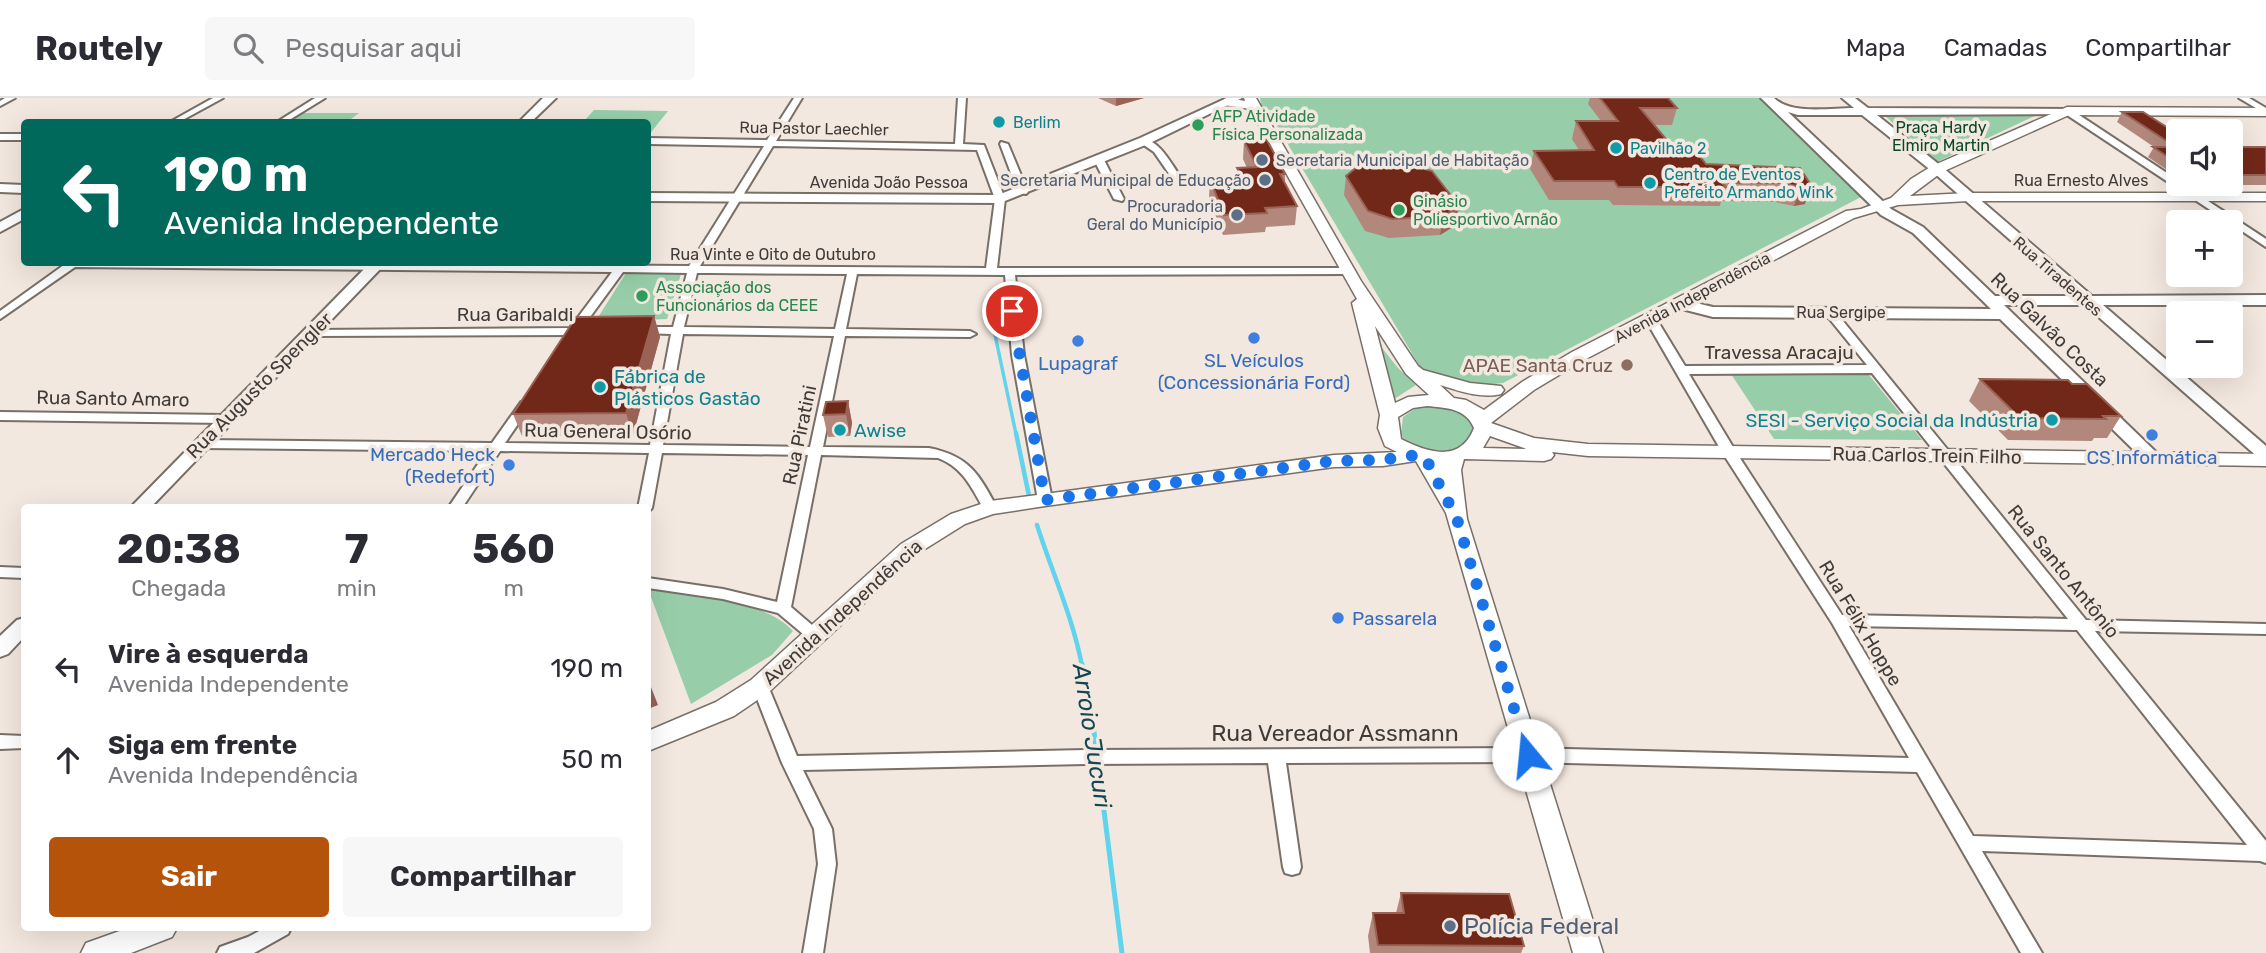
<!DOCTYPE html>
<html lang="pt">
<head>
<meta charset="utf-8">
<style>
	:root { --surface:#fff; --page:#f7f7f7; --text:#2b2b33; --muted:#7c7c81; --line:#e1e1e2; --accent:#b45309 }
	body { margin:0; font-family:Rubik,sans-serif; background:var(--page); color:var(--text); height:100vh; display:flex; flex-direction:column; font-size:26px; white-space:nowrap }
	* { box-sizing:border-box; margin:0 }
	p { font-size:23px; color:var(--muted) }
	.icon { flex:none; width:38px; height:38px; fill:none; stroke:currentColor; stroke-width:2; stroke-linecap:round; stroke-linejoin:round }
	.map { position:relative; flex:1; overflow:hidden }
	.drawer { position:absolute; left:21px; top:406px; width:630px; height:427px; display:flex; flex-direction:column; background:var(--surface); border-radius:7px; box-shadow:0 7px 28px #0002 }
	.drawer>* { flex:none }
	.top-card { position:absolute; left:21px; top:21px; width:630px; height:147px; border-radius:7px; box-shadow:0 7px 28px #0002; background:#00695c; color:#fff; overflow:hidden }
	.tools { position:absolute; left:2166px; top:21px; display:grid; gap:14px }
	.tools a { display:grid; place-items:center; width:77px; height:77px; border-radius:7px; background:var(--surface); box-shadow:0 7px 28px #0002; font-size:35px }
	.pin { position:absolute; display:grid; place-items:center; width:60px; height:60px; color:#fff; margin:-30px; border:4px solid #fff; border-radius:50%; box-shadow:0 2px 7px #0007 }
	.me { position:absolute; width:77px; margin:-38px; rotate:343deg; stroke-linejoin:round; filter:drop-shadow(0 0 5px #0008) }
	.turn { display:flex; align-items:center; gap:24px; height:147px; padding:0 28px; font-size:32px }
	.turn .icon { width:91px; height:91px; stroke-width:2.5 }
	.turn b { display:block; font-size:49px; line-height:60px }
	.eta { display:flex; justify-content:space-evenly; align-items:center; height:119px; text-align:center }
	.eta b { font-size:42px; font-weight:700; line-height:49px }
	.cta { display:flex; gap:14px; margin-top:auto; padding:14px 28px }
	.cta a { flex:1; height:80px; border-radius:7px; background:var(--accent); color:#fff; font-size:28px; font-weight:700; line-height:80px; text-align:center }
	.cta a+a { background:var(--page); color:var(--text) }
	ul { padding:0; list-style:none }
	li { display:flex; align-items:center; gap:21px; height:91px; padding:0 28px }
	li div { flex:1 }
	li b { display:block; font-size:26px }
	li em { font-style:normal }
	header { display:flex; align-items:center; gap:42px; box-sizing:border-box; height:98px; padding:0 35px; background:var(--surface); border-bottom:2px solid var(--line) }
	header strong { font-size:33px }
	nav { display:flex; gap:38px; margin-inline-start:auto; font-size:24px }
	.search { width:490px; height:63px; background:var(--page); display:flex; align-items:center; gap:18px; box-sizing:border-box; padding:0 24px; border-radius:7px; color:var(--muted); font-size:26px }
	.map>svg:first-child { display:block }
	.green { fill:#97cea9 }
	.lines { fill:none; stroke-linecap:round; stroke-linejoin:round }
	.stream-far2 { stroke:#62d3ed; stroke-width:3.5 }
	.stream-far1 { stroke:#62d3ed; stroke-width:4.5 }
	.stream { stroke:#62d3ed; stroke-width:5 }
	.minor-casing { stroke:#786f67; stroke-width:4 }
	.tertiary-casing { stroke:#786f67; stroke-width:4 }
	.secondary-casing { stroke:#786f67; stroke-width:3 }
	.minor { fill:#fff; fill-rule:evenodd }
	.tertiary { fill:#fff; fill-rule:evenodd }
	.secondary { fill:#fff; fill-rule:evenodd }
	.wall { fill:#b2887c }
	.shaded-wall { fill:#996254 }
	.building { fill:#722818; stroke:#996254; stroke-width:2 }
	.route { stroke:#1a73e8; stroke-width:12; stroke-dasharray:0 21.6 }
	.culture-dot { fill:#0f9aa8; stroke:#f3e8df; stroke-width:2.5 }
	.leisure-dot { fill:#2e9e5b; stroke:#f3e8df; stroke-width:2.5 }
	.service-dot { fill:#5c6f8a; stroke:#f3e8df; stroke-width:2.5 }
	.shop-dot { fill:#3f7fe0; stroke:#f3e8df; stroke-width:2.5 }
	.education-dot { fill:#8d6e63; stroke:#f3e8df; stroke-width:2.5 }
	.labels { text-anchor:middle; stroke-width:7; stroke-linejoin:round; paint-order:stroke }
	.far-leisure-label { font-size:16px; fill:#27864d; stroke:#f3e8df; text-anchor:start }
	.far-culture-label { font-size:16px; fill:#0d838f; stroke:#f3e8df; text-anchor:start }
	.far-park-label { font-size:16px; fill:#084827; stroke:#f3e8df }
	.far-street-label { font-size:16px; fill:#403b38; stroke:#f3e8df }
	.far-service-label { font-size:16px; fill:#4e5e75; stroke:#f3e8df; text-anchor:end }
	.street-label { font-size:19px; fill:#403b38; stroke:#f3e8df }
	.shop-label { font-size:19px; fill:#366cbe; stroke:#f3e8df }
	.education-label { font-size:19px; fill:#785e54; stroke:#f3e8df; text-anchor:end }
	.culture-label { font-size:19px; fill:#0d838f; stroke:#f3e8df; text-anchor:start }
	.near-street-label { font-size:23px; fill:#403b38; stroke:#f3e8df }
	.near-service-label { font-size:23px; fill:#4e5e75; stroke:#f3e8df; text-anchor:start }
	.near-water-label { font-size:24px; font-style:italic; fill:#154752; stroke:#f3e8df }
</style>
</head>
<body>
<header>
<strong>Routely</strong>
<div class="search"><svg class="icon" aria-label="search" viewBox="0 0 24 24"><circle cx="10" cy="10" r="6"/><path d="M15 15l6 6"/></svg>Pesquisar aqui</div>
<nav><a>Mapa</a><a>Camadas</a><a>Compartilhar</a></nav>
</header>
<div class="map">
<svg width="2266" height="855" viewBox="0 0 2266 855">
	<rect width="100%" height="100%" fill="#f3e8df"/>
	<path class="green" d="M1260,0H1763L1863,98L1503,285L1476,288L1423,274L1270,16L1262,12Z
		M594,12L668,13L648,38V24H583Z
		M303,15H359L347,24H287Z
		M2039,16L1937,64L1884,17Z
		M626,175L681,176L667,221L595,224Z
		M1375,241L1398,270L1416,287L1391,303Z
		M1731,276L1869,277L1922,342L1774,341Z
		M1420,307L1460,309L1476,327L1464,349L1439,357L1405,345L1401,336L1403,319Z
		M648,491C690,497 764,501 793,533L772,557L691,606Z"/>
	<g class="lines">
		<path class="stream-far2" d="M994,232L1016,336"/>
		<path class="stream-far1" d="M1016,335L1029,398
			M1037,427C1052,474 1073,520 1082,568"/>
		<path class="stream" d="M1082,566L1093,626L1122,855"/>
		<g class="minor-casing">
			<path id="minor" d="M5,0H15L0,8V3Z
				M213,0H223L179,24H170Z
				M315,0H325L286,24H277Z
				M794,0H802L776,43L955,46L958,0H966L963,46L984,47L1005,101L997,170H1347L1352,173L1347,176L1015,177L1024,257L1052,402L1045,406L1038,402L1012,257L1005,177L857,176L846,231L970,233L976,236L970,239L845,238L823,349L929,350C969,358 979,376 997,410L990,414L985,413C972,391 964,370 938,360L821,357L791,509L819,533L822,537L819,541H809L778,515L723,501L648,490V480L723,491L777,504L808,357L662,355L652,410L648,414V410H638L649,355L500,353L462,410H448L487,353L199,350L193,346L199,342L492,345L521,304L525,303L531,307L505,345L650,347L671,236L639,235L633,232L639,229H673L687,175L623,174L582,230L588,231V235L573,237L312,238L306,235L312,232L570,230L612,174L75,169L0,221V213L68,164L689,168L764,48L648,46V40L767,42ZM773,48L977,52L995,101L986,170L700,168ZM697,175H710L847,176L835,231L684,229ZM683,236L834,238L810,349L663,347Z
				M2239,0H2249L2266,10V16Z
				M2064,11H2070L2179,83V86H2182L2266,141V149L2064,15Z
				M0,36H24V42H0Z
				M1141,41C1159,41 1170,64 1180,78L1178,80H1172L1154,54L1141,45Z
				M1001,44L1008,46L1028,94L1026,96L1018,94L1000,46Z
				M1099,59L1104,62L1124,101L1122,103L1114,101L1094,62Z
				M1830,211L1834,212L2086,522L2266,526V536L2095,533L2266,743V765L2260,763L1982,753L2042,855H2021L1917,674L1528,664L1286,665L1301,769L1299,775L1292,777L1285,775L1283,769L1268,665L1086,666L803,672L832,731L836,766L823,855H803L818,766L814,731L782,665L752,588L754,584L760,582L766,584L768,588L797,658L1086,652L1528,650L1909,660L1832,525L1722,354L1644,219L1646,217H1654L1685,268L1867,267L1824,214ZM1872,275L2068,521L1842,517L1736,354L1689,276ZM1849,528L2077,532L2247,747L1973,738Z
				M0,314L225,317L231,321L225,325L0,322Z
				M0,469L24,470V480L0,479Z
				M0,637L24,638V650L0,651Z
				M265,830H291L288,836L254,855H217L220,849L248,839Z"/>
		</g>
		<g class="tertiary-casing">
			<path id="tertiary" d="M543,0H556L531,24H519Z
				M1227,0H1242L1148,46L1000,105L648,103V95L998,97L1140,40Z
				M1761,0H1774C1791,17 1830,10 1854,10L1842,0H1855L1868,10L2071,11L2073,13L2067,16L1877,17L1941,68L2092,198L2266,197V207H2103L2266,348V362L2260,361L2085,207H2004L2159,357L2162,361L2159,365H2147L2000,221L1713,219L1674,209L1671,206L1679,201L1713,209L1991,211L1913,135L1881,117ZM1788,14L1798,17H1862L1933,74L2074,198H1995L1923,129L1891,111Z
				M0,86L24,87V95L0,94Z
				M24,111V121L0,134V124Z
				M371,164H387L150,410H130Z
				M24,520V539L8,556L0,559V538L17,522Z"/>
		</g>
		<g class="secondary-casing">
			<path id="secondary" d="M1228,0L1245,3L1244,0H1256L1361,183L1418,268L1423,272L1470,285L1501,288L1504,292L1501,296C1481,301 1459,293 1440,287L1454,300L1466,302L1484,312L1522,284L1572,254L1846,113L1861,111L1891,100L1911,81L1932,68L2067,9L2266,10V18L2069,17L1942,74L1910,98L1968,95H2266V103H1968L1898,107L1854,120L1584,262L1534,292L1491,325L1534,340L1588,346L2266,356V368L1588,358L1552,354L1554,357L1551,361L1544,363L1464,361L1461,372L1467,421L1603,855H1573L1446,415L1416,363L1383,368L1334,369L1045,408L993,416L965,426L917,456L769,594L734,618L648,653V633L716,604L751,582L901,446L951,416L990,403L1045,396L1334,357L1397,354L1385,348L1378,330L1380,317L1352,205L1357,201L1250,11L1224,7V1ZM1375,228L1406,276L1429,297L1408,299L1395,305ZM1427,308C1446,310 1466,310 1474,330C1460,366 1427,354 1401,341L1398,319L1413,310ZM1490,338L1524,350L1526,351L1483,350Z
				M128,830H177L172,839L131,855H81L86,845Z"/>
		</g>
		<use href="#minor" class="minor"/>
		<use href="#tertiary" class="tertiary"/>
		<use href="#secondary" class="secondary"/>
	</g>
	<path class="wall" d="M1098,0H1144L1116,8Z
		M1590,0H1668L1677,10L1672,27H1655L1670,46L1706,66L1800,70L1805,106L1794,108L1775,104L1721,103L1720,108L1613,107L1609,102H1549L1530,71L1534,53L1579,52L1572,41L1576,23H1601L1588,6Z
		M2122,14L2179,37V80L2148,59L2154,49L2117,24Z
		M1244,43L1285,76V85L1297,108L1295,127L1266,129L1265,134L1223,137L1209,100L1210,81L1237,80V70H1247L1243,61Z
		M2231,49H2266V87H2188L2187,86H2231Z
		M1407,66L1456,127L1440,137L1389,140L1365,133L1344,97L1346,78Z
		M654,218L660,239L633,337L522,338L513,316Z
		M1980,281L2072,286L2121,318L2107,340H2094L2092,343L2008,342L1969,303Z
		M848,303L852,325L850,338L828,339L823,317Z
		M1401,795L1524,848L1521,855H1370L1368,838L1373,815H1396Z"/>
	<path class="shaded-wall" d="M1116,0H1144L1116,8Z
		M1811,87L1805,106L1794,108L1801,89Z
		M1459,108L1456,127L1440,137L1444,118Z
		M654,218L660,239L633,337L626,315Z
		M848,303L852,325L850,338L846,316Z
		M648,584H649L658,607L648,611Z"/>
	<path class="building" d="M1600,0H1668L1677,10H1640L1670,46H1690L1706,66L1800,70L1811,87L1801,89L1782,85H1722L1726,89H1618L1614,83H1554L1534,53L1594,52L1576,23H1618Z
		M2122,14H2143L2179,37V66L2153,49H2176Z
		M1267,42L1285,76H1280L1297,108L1265,110L1267,115L1224,117L1210,81L1242,79L1237,70L1257,69L1244,43Z
		M2231,49H2266V77H2231Z
		M1407,66L1432,73L1459,108L1444,118L1392,121L1368,113L1346,78L1357,69Z
		M654,218L626,315L513,316L576,219Z
		M1980,281L2068,282L2072,286H2087L2121,318H2103L2106,321L2020,320Z
		M848,303L846,316L823,317L826,304Z
		M1401,795L1509,796L1524,848L1378,847L1373,815H1404Z"/>
	<g class="lines">
		<path class="route" d="M1012,213L1045,402L1334,363L1383,362L1416,357L1425,359L1457,421L1528,657"/>
	</g>
	<g class="culture-dot">
		<circle cx="999" cy="24" r="7"/>
		<circle cx="1616" cy="50" r="7"/>
		<circle cx="1650" cy="85" r="7"/>
		<circle cx="600" cy="289" r="7"/>
		<circle cx="2052" cy="322" r="7"/>
		<circle cx="840" cy="332" r="7"/>
	</g>
	<g class="leisure-dot">
		<circle cx="1198" cy="27" r="7"/>
		<circle cx="1399" cy="112" r="7"/>
		<circle cx="642" cy="198" r="7"/>
	</g>
	<g class="service-dot">
		<circle cx="1262" cy="62" r="7"/>
		<circle cx="1265" cy="82" r="7"/>
		<circle cx="1237" cy="117" r="7"/>
		<circle cx="1450" cy="828" r="7"/>
	</g>
	<g class="shop-dot">
		<circle cx="1254" cy="240" r="7"/>
		<circle cx="1078" cy="243" r="7"/>
		<circle cx="2152" cy="337" r="7"/>
		<circle cx="509" cy="367" r="7"/>
		<circle cx="1338" cy="520" r="7"/>
	</g>
	<circle class="education-dot" cx="1627" cy="267" r="7"/>
	<g class="labels">
		<g class="far-leisure-label">
			<text x="1212" y="24">AFP Atividade<tspan x="1212" dy="18">Física Personalizada</tspan></text>
			<text x="1413" y="109">Ginásio<tspan x="1413" dy="18">Poliesportivo Arnão</tspan></text>
			<text x="656" y="195">Associação dos<tspan x="656" dy="18">Funcionários da CEEE</tspan></text>
		</g>
		<g class="far-culture-label">
			<text x="1013" y="30">Berlim</text>
			<text x="1630" y="56">Pavilhão 2</text>
			<text x="1664" y="82">Centro de Eventos<tspan x="1664" dy="18">Prefeito Armando Wink</tspan></text>
		</g>
		<g class="far-park-label">
			<text x="1941" y="35">Praça Hardy<tspan x="1941" dy="18">Elmiro Martin</tspan></text>
		</g>
		<g class="far-street-label">
			<text transform="translate(814 30) rotate(1)" y="6">Rua Pastor Laechler</text>
			<text x="2081" y="88">Rua Ernesto Alves</text>
			<text x="889" y="90">Avenida João Pessoa</text>
			<text x="773" y="162">Rua Vinte e Oito de Outubro</text>
			<text transform="translate(2058 178) rotate(41)" y="6">Rua Tiradentes</text>
			<text transform="translate(1692 199) rotate(-28)" y="6">Avenida Independência</text>
			<text x="1841" y="220">Rua Sergipe</text>
		</g>
		<g class="far-service-label">
			<text x="1276" y="68" text-anchor="start">Secretaria Municipal de Habitação</text>
			<text x="1251" y="88">Secretaria Municipal de Educação</text>
			<text x="1223" y="114">Procuradoria<tspan x="1223" dy="18">Geral do Município</tspan></text>
		</g>
		<g class="street-label">
			<text x="515" y="223">Rua Garibaldi</text>
			<text transform="translate(2050 231) rotate(44)" y="7">Rua Galvão Costa</text>
			<text x="1779" y="261">Travessa Aracaju</text>
			<text transform="translate(259 287) rotate(-45)" y="7">Rua Augusto Spengler</text>
			<text transform="translate(113 300) rotate(1)" y="7">Rua Santo Amaro</text>
			<text transform="translate(608 333) rotate(1)" y="7">Rua General Osório</text>
			<text transform="translate(799 337) rotate(-78)" y="7">Rua Piratini</text>
			<text transform="translate(1927 357) rotate(1)" y="7">Rua Carlos Trein Filho</text>
			<text transform="translate(2064 473) rotate(51)" y="7">Rua Santo Antônio</text>
			<text transform="translate(842 514) rotate(-42)" y="7">Avenida Independência</text>
			<text transform="translate(1861 525) rotate(59)" y="7">Rua Félix Hoppe</text>
		</g>
		<g class="shop-label">
			<text x="1254" y="269">SL Veículos<tspan x="1254" dy="22">(Concessionária Ford)</tspan></text>
			<text x="1078" y="272">Lupagraf</text>
			<text x="495" y="363" text-anchor="end">Mercado Heck<tspan x="495" dy="22">(Redefort)</tspan></text>
			<text x="2152" y="366">CS Informática</text>
			<text x="1352" y="527" text-anchor="start">Passarela</text>
		</g>
		<g class="education-label">
			<text x="1613" y="274">APAE Santa Cruz</text>
		</g>
		<g class="culture-label">
			<text x="614" y="285">Fábrica de<tspan x="614" dy="22">Plásticos Gastão</tspan></text>
			<text x="2038" y="329" text-anchor="end">SESI - Serviço Social da Indústria</text>
			<text x="854" y="339">Awise</text>
		</g>
		<g class="near-street-label">
			<text x="1335" y="643">Rua Vereador Assmann</text>
		</g>
		<g class="near-service-label">
			<text x="1464" y="836">Polícia Federal</text>
		</g>
		<g class="near-water-label">
			<text transform="translate(1092 638) rotate(81)" y="8">Arroio Jucuri</text>
		</g>
	</g>
</svg>
<div class="tools">
<a><svg class="icon" aria-label="sound" viewBox="0 0 24 24"><path d="M4 9h4l5-4v14l-5-4H4zM17 9q2 3 0 6"/></svg></a>
<a>+</a>
<a>−</a>
</div>
<div class="pin" style="left:1012px;top:213px;background:#d93025"><svg class="icon" aria-label="arrive" viewBox="0 0 24 24"><path d="M6 21V4h12l-3 4 3 4H6"/></svg></div>
<svg class="me" style="left:1528px;top:657px" viewBox="-20 -20 40 40"><circle r="19" fill="#fff"/><path d="M0-13L10 11 0 6-10 11z" fill="#1a73e8"/></svg>
<div class="top-card">
<div class="turn"><svg class="icon" aria-label="left" viewBox="0 0 24 24"><path d="M17 20v-9H6M10 6l-5 5 5 5"/></svg><div><b>190 m</b>Avenida Independente</div></div>
</div>
<section class="drawer">
<div class="eta">
<div><b>20:38</b><p>Chegada</p></div>
<div><b>7</b><p>min</p></div>
<div><b>560</b><p>m</p></div>
</div>
<ul>
<li><svg class="icon" aria-label="left" viewBox="0 0 24 24"><path d="M17 20v-9H6M10 6l-5 5 5 5"/></svg><div><b>Vire à esquerda</b><p>Avenida Independente</p></div><em>190 m</em></li>
<li><svg class="icon" aria-label="ahead" viewBox="0 0 24 24"><path d="M12 20V5M6 11l6-6 6 6"/></svg><div><b>Siga em frente</b><p>Avenida Independência</p></div><em>50 m</em></li>
</ul>
<div class="cta"><a>Sair</a><a>Compartilhar</a></div>
</section>
</div>
</body>
</html>
